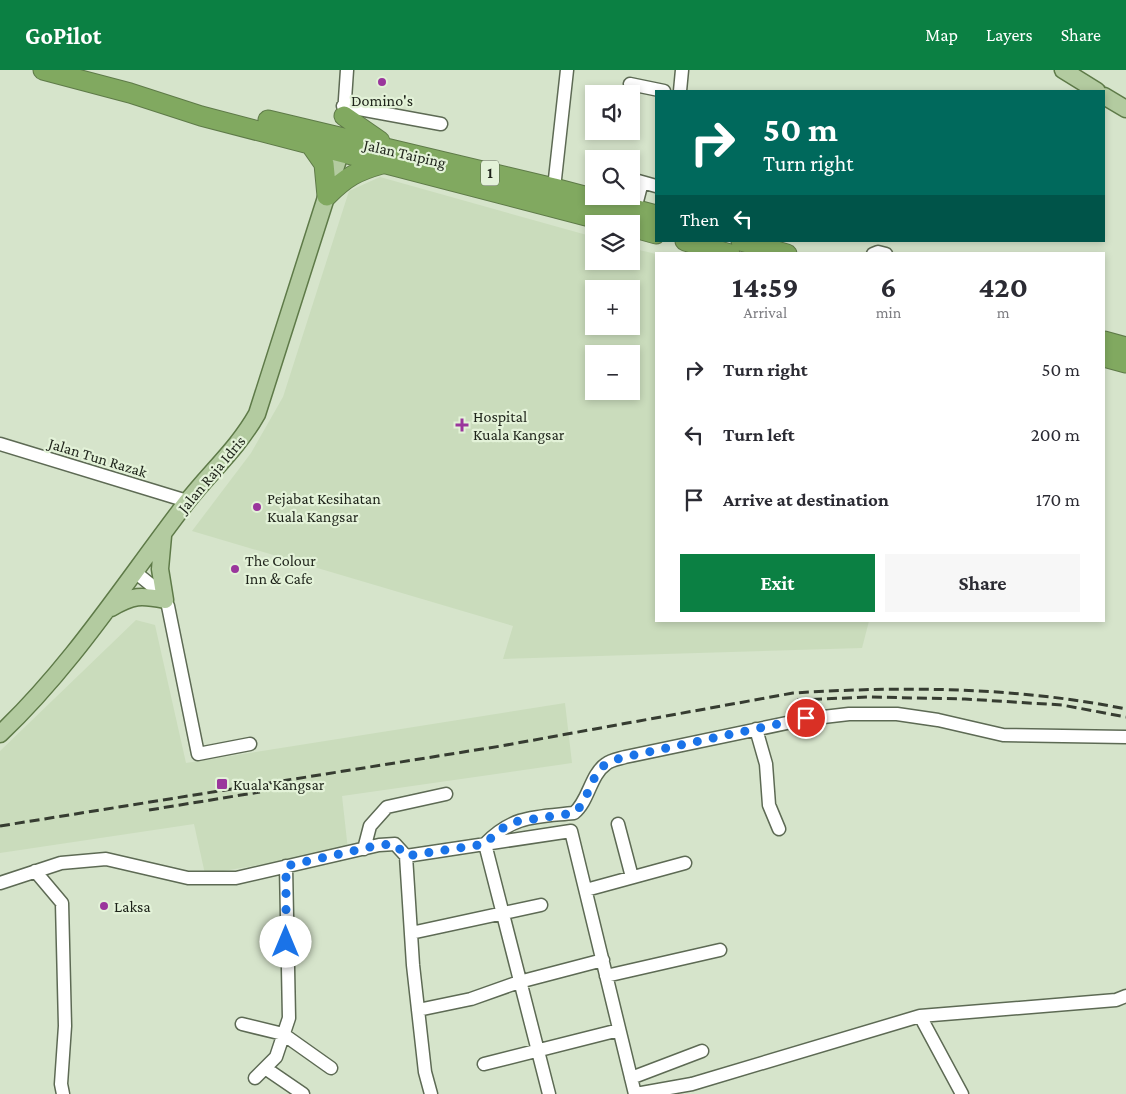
<!DOCTYPE html>
<html lang="en">
<head>
<meta charset="utf-8">
<style>
	:root { --surface:#fff; --page:#f7f7f7; --text:#2b2b33; --muted:#7c7c81; --accent:#0b8043 }
	body { margin:0; font-family:"Crimson Pro",serif; background:var(--page); color:var(--text); height:100vh; display:flex; flex-direction:column; font-size:19px; white-space:nowrap }
	* { box-sizing:border-box; margin:0 }
	p { font-size:16px; color:var(--muted) }
	.icon { flex:none; width:28px; height:28px; fill:none; stroke:currentColor; stroke-width:2; stroke-linecap:round; stroke-linejoin:round }
	.map { position:relative; flex:1; overflow:hidden }
	.details { position:absolute; left:655px; top:182px; width:450px; height:370px; display:flex; flex-direction:column; background:var(--surface); border-radius:0px; box-shadow:0 2px 8px #0003 }
	.details>* { flex:none }
	.guide { position:absolute; left:655px; top:20px; width:450px; height:152px; border-radius:0px; box-shadow:0 2px 8px #0003; background:#00695c; color:#fff; overflow:hidden }
	.fabs { position:absolute; left:585px; top:15px; display:grid; gap:10px }
	.fabs a { display:grid; place-items:center; width:55px; height:55px; border-radius:0px; background:var(--surface); box-shadow:0 2px 8px #0003; font-size:25px }
	.pin { position:absolute; display:grid; place-items:center; width:42px; height:42px; color:#fff; margin:-21px; border:2px solid #fff; border-radius:50%; box-shadow:0 1px 5px #0007 }
	.me { position:absolute; width:55px; margin:-28px; rotate:0deg; stroke-linejoin:round; filter:drop-shadow(0 0 4px #0008) }
	.turn { display:flex; align-items:center; gap:18px; height:105px; padding:0 25px; font-size:22px }
	.turn .icon { width:65px; height:65px; stroke-width:2.5 }
	.turn b { display:block; font-size:35px; line-height:42px }
	.then { display:flex; align-items:center; height:48px; padding:0 25px; background:#0003; gap:10px; font-size:19px }
	.eta { display:flex; justify-content:space-evenly; align-items:center; height:85px; text-align:center }
	.eta b { font-size:30px; font-weight:700; line-height:35px }
	.button { display:flex; gap:10px; margin-top:auto; padding:10px 25px }
	.button a { flex:1; height:58px; border-radius:0px; background:var(--accent); color:#fff; font-size:20px; font-weight:700; line-height:58px; text-align:center }
	.button a+a { background:var(--page); color:var(--text) }
	ul { padding:0; list-style:none }
	li { display:flex; align-items:center; gap:15px; height:65px; padding:0 25px }
	li div { flex:1 }
	li b { display:block; font-size:19px }
	li em { font-style:normal }
	header { display:flex; align-items:center; gap:30px; box-sizing:border-box; height:70px; padding:0 25px; background:var(--accent); color:#fff }
	header strong { font-size:24px }
	nav { display:flex; gap:28px; margin-inline-start:auto; font-size:18px }
	.map>svg:first-child { display:block }
	.built { fill:#cadcbc; fill-rule:evenodd }
	.lines { fill:none; stroke-linecap:round; stroke-linejoin:round }
	.minor-casing { stroke:#5d6a54; stroke-width:15 }
	.major-casing { stroke:#5e7a48; stroke-width:19 }
	.highway-casing { stroke:#5e7a48; stroke-width:21 }
	.minor { stroke:#fff; stroke-width:12 }
	.major { stroke:#b3cba0; stroke-width:16 }
	.highway { stroke:#81a960; stroke-width:19 }
	.rail { stroke:#363c31; stroke-width:3; stroke-dasharray:10 5; stroke-linecap:butt }
	.route { stroke:#1a73e8; stroke-width:9; stroke-dasharray:0 16.2 }
	.poi-dot { fill:#9a369c; stroke:#e3f2d8; stroke-width:2 }
	.labels { text-anchor:middle; stroke-width:4.5; stroke-linejoin:round; paint-order:stroke }
	.shield { fill:#e3f2d8; stroke:#596153; stroke-width:1 }
	.shield-label { font-size:15px; font-weight:bold; fill:#1e231a }
	.poi-label { font-size:16px; fill:#1e231a; stroke:#e3f2d8; text-anchor:start }
	.street-label { font-size:16px; fill:#1e231a; stroke:#e3f2d8 }
</style>
</head>
<body>
<header>
<strong>GoPilot</strong>
<nav><a>Map</a><a>Layers</a><a>Share</a></nav>
</header>
<div class="map">
<svg width="1126" height="1024" viewBox="0 0 1126 1024">
	<rect width="100%" height="100%" fill="#d6e4cb"/>
	<path class="built" d="M380,107L594,167V191H631V178L656,184V551H869L862,578L503,589L513,556L192,461L251,383L283,327L349,121ZM594,219H631V256H594ZM594,284H631V321H594Z
		M136,550L155,555L186,693L565,633L572,693L342,726L348,780L205,804L194,754L0,783V681Z"/>
	<g class="lines">
		<g class="minor-casing">
			<path id="minor" d="M630,14L664,21
				M680,21L682,0
				M343,36L441,54
				M344,44L347,0
				M631,109L656,116
				M554,118L567,0
				M635,139L642,112
				M873,184L878,182L886,184
				M0,374L187,431
				M135,502L161,523L168,536L198,684L250,674
				M756,659L766,694L769,735L779,759
				M618,754L632,807
				M364,779L370,756L387,737L446,724
				M406,786L571,761L635,1024
				M35,801L62,833L65,956L61,1014L63,1024
				M0,813L61,793L106,789L188,808H236L379,775L395,774L406,786L413,895L425,1002L431,1024
				M586,820L685,793
				M411,863L541,835
				M606,906L720,880
				M418,940L471,929L519,912L603,890
				M920,946L962,1024
				M242,954L283,964L331,998
				M484,994L619,960
				M265,998L303,1024
				M255,1008L276,987L289,948L286,796
				M631,1008L702,981
				M549,1024L485,774C513,745 536,747 574,743C589,731 590,705 606,694C611,690 619,689 625,687L806,649L849,644H897L938,650L1003,665L1126,667
				M636,1024L692,1014L920,946L1116,930L1126,926"/>
		</g>
		<g class="major-casing">
			<path id="major" d="M1063,0L1097,21
				M1104,26L1126,39
				M111,538C133,525 141,525 165,530L160,499L163,466
				M0,664C72,596 126,511 186,433C210,402 238,378 257,344L344,71"/>
		</g>
		<g class="highway-casing">
			<path id="highway" d="M43,0L130,23L201,46L617,154
				M344,46L380,71
				M268,50L554,118L656,145
				M310,74L324,94L327,126
				M327,126C346,107 357,101 382,94
				M631,157L656,164
				M685,171L730,184
				M741,171L787,184
				M1104,271L1126,277
				M1104,287L1126,293"/>
		</g>
		<use href="#minor" class="minor"/>
		<use href="#major" class="major"/>
		<use href="#highway" class="highway"/>
		<path class="rail" d="M797,630L869,627L965,629L1062,635L1126,647
			M149,740L260,722
			M0,756L501,676L793,623C904,616 1017,617 1126,639"/>
	</g>
	<g class="lines">
		<path class="route" d="M286,872V796L379,775L395,774L406,786L485,774L498,761L513,752L574,743C589,731 590,705 606,694C611,690 619,689 625,687L806,648"/>
	</g>
	<g class="poi-dot">
		<circle cx="382" cy="12" r="5"/>
		<path d="M459.5 347.5h5v5h5v5h-5v5h-5v-5h-5v-5h5z"/>
		<circle cx="257" cy="437" r="5"/>
		<circle cx="235" cy="499" r="5"/>
		<rect x="216" y="708" width="12" height="12" rx="2.5"/>
		<circle cx="104" cy="836" r="5"/>
	</g>
	<g class="labels">
		<rect class="shield" x="481" y="90.5" width="18" height="25" rx="4"/>
		<g class="shield-label">
			<text x="490" y="108">1</text>
		</g>
		<g class="poi-label">
			<text x="382" y="36" text-anchor="middle">Domino's</text>
			<text x="473" y="352">Hospital<tspan x="473" dy="18">Kuala Kangsar</tspan></text>
			<text x="267" y="434">Pejabat Kesihatan<tspan x="267" dy="18">Kuala Kangsar</tspan></text>
			<text x="245" y="496">The Colour<tspan x="245" dy="18">Inn &amp; Cafe</tspan></text>
			<text x="233" y="720">Kuala Kangsar</text>
			<text x="114" y="842">Laksa</text>
		</g>
		<g class="street-label">
			<text transform="translate(405 83) rotate(13)" y="6">Jalan Taiping</text>
			<text transform="translate(98 387) rotate(17)" y="6">Jalan Tun Razak</text>
			<text transform="translate(211 404) rotate(-50)" y="6">Jalan Raja Idris</text>
		</g>
	</g>
</svg>
<div class="fabs">
<a><svg class="icon" aria-label="sound" viewBox="0 0 24 24"><path d="M4 9h4l5-4v14l-5-4H4zM17 9q2 3 0 6"/></svg></a>
<a><svg class="icon" aria-label="search" viewBox="0 0 24 24"><circle cx="10" cy="10" r="6"/><path d="M15 15l6 6"/></svg></a>
<a><svg class="icon" aria-label="layers" viewBox="0 0 24 24"><path d="M12 4l9 5-9 5-9-5zM3 14l9 5 9-5"/></svg></a>
<a>+</a>
<a>−</a>
</div>
<div class="pin" style="left:806px;top:648px;background:#d93025"><svg class="icon" aria-label="arrive" viewBox="0 0 24 24"><path d="M6 21V4h12l-3 4 3 4H6"/></svg></div>
<svg class="me" style="left:286px;top:872px" viewBox="-20 -20 40 40"><circle r="19" fill="#fff"/><path d="M0-13L10 11 0 6-10 11z" fill="#1a73e8"/></svg>
<div class="guide">
<div class="turn"><svg class="icon" aria-label="right" viewBox="0 0 24 24"><path d="M7 20v-9h11M14 6l5 5-5 5"/></svg><div><b>50 m</b>Turn right</div></div>
<div class="then">Then<svg class="icon" aria-label="left" viewBox="0 0 24 24"><path d="M17 20v-9H6M10 6l-5 5 5 5"/></svg></div>
</div>
<section class="details">
<div class="eta">
<div><b>14:59</b><p>Arrival</p></div>
<div><b>6</b><p>min</p></div>
<div><b>420</b><p>m</p></div>
</div>
<ul>
<li><svg class="icon" aria-label="right" viewBox="0 0 24 24"><path d="M7 20v-9h11M14 6l5 5-5 5"/></svg><div><b>Turn right</b></div><em>50 m</em></li>
<li><svg class="icon" aria-label="left" viewBox="0 0 24 24"><path d="M17 20v-9H6M10 6l-5 5 5 5"/></svg><div><b>Turn left</b></div><em>200 m</em></li>
<li><svg class="icon" aria-label="arrive" viewBox="0 0 24 24"><path d="M6 21V4h12l-3 4 3 4H6"/></svg><div><b>Arrive at destination</b></div><em>170 m</em></li>
</ul>
<div class="button"><a>Exit</a><a>Share</a></div>
</section>
</div>
</body>
</html>
